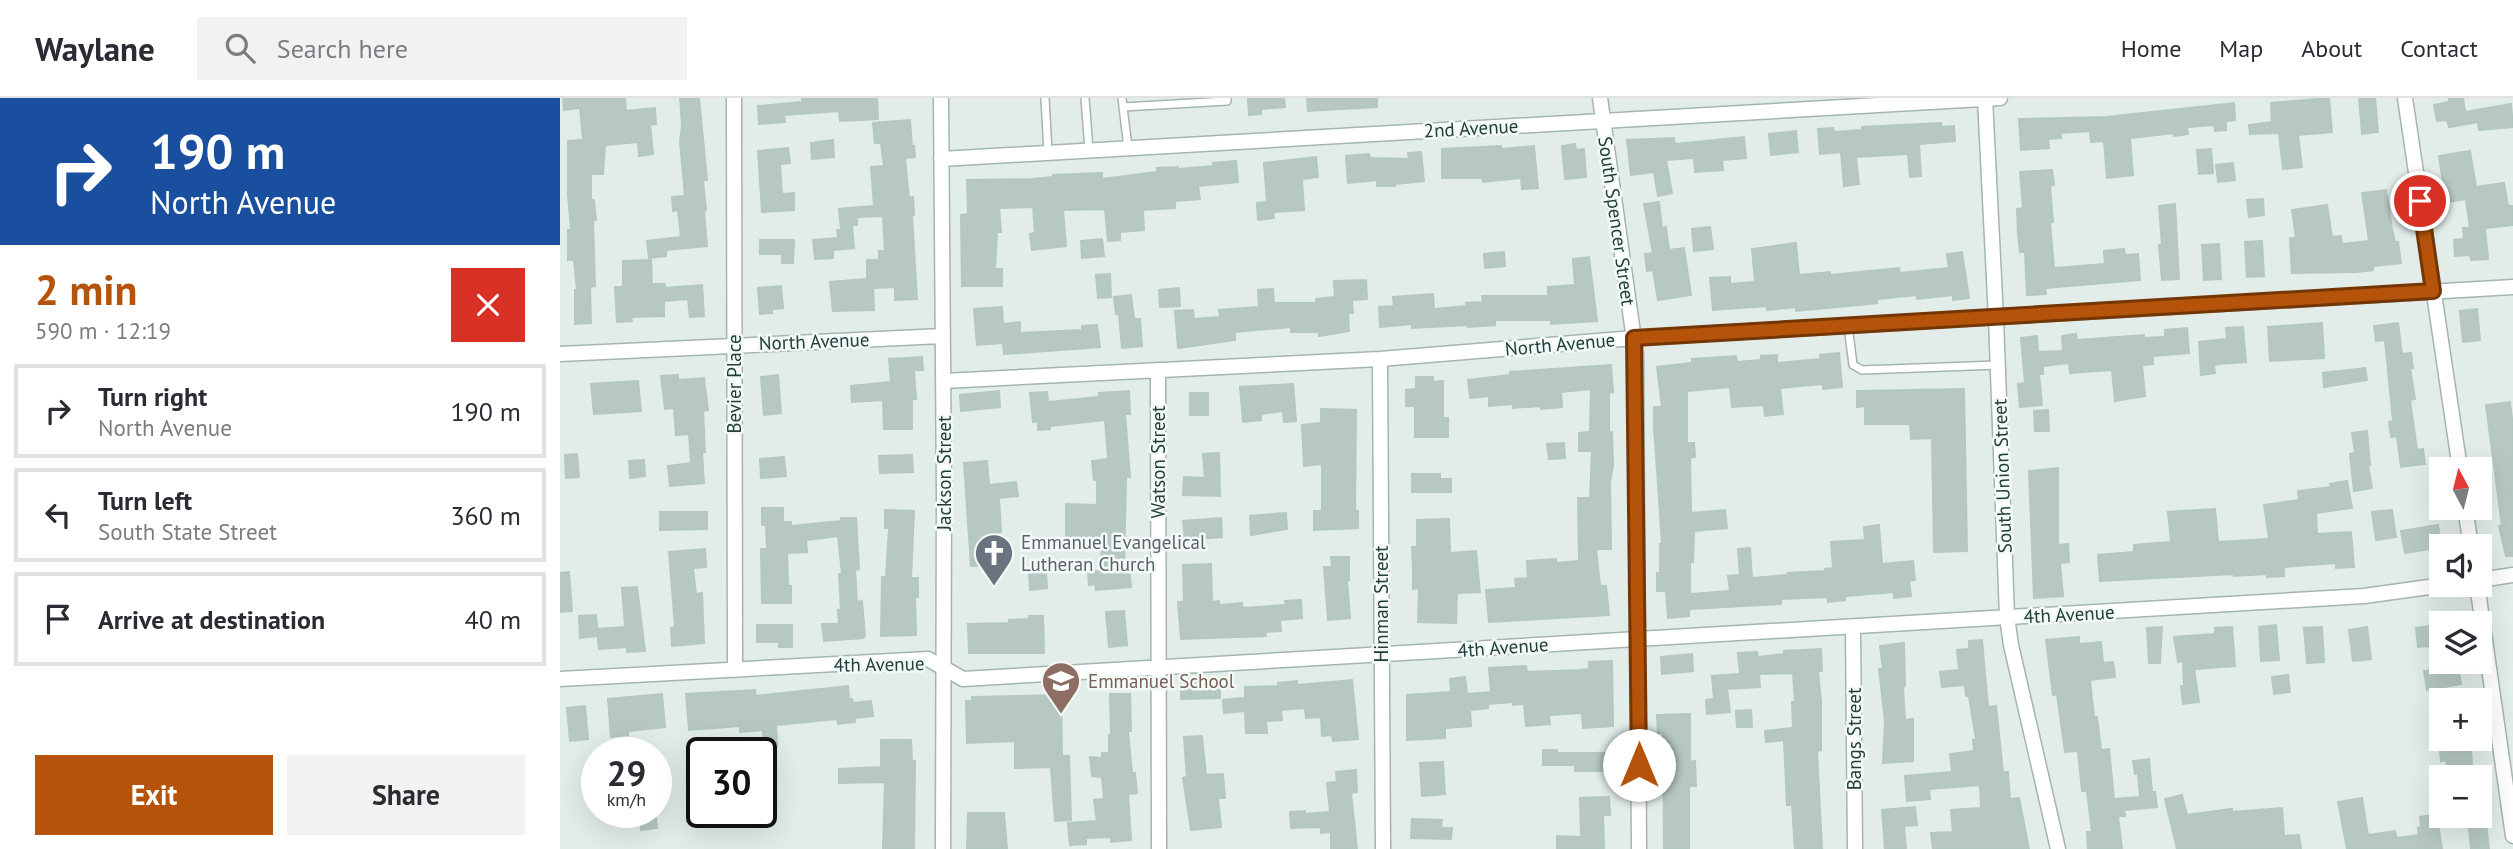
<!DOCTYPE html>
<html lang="en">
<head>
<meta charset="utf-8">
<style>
	:root { --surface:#fff; --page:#f2f2f3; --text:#2b2b33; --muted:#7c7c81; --line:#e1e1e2; --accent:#b45309 }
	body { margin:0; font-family:"PT Sans",sans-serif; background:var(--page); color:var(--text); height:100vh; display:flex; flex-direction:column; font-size:26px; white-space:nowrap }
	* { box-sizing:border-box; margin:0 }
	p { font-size:23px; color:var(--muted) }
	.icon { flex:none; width:38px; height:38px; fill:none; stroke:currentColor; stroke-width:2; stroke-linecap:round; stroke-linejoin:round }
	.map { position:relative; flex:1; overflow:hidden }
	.side { display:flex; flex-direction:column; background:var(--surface); width:560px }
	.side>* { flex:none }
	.top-card { background:#1a4fa0; color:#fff; overflow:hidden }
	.needle { width:46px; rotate:353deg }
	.buttons { position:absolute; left:1869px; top:359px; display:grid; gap:14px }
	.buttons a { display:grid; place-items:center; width:63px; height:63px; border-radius:0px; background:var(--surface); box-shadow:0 7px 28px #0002; font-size:35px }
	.speed { position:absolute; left:21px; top:639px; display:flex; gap:14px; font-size:35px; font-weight:700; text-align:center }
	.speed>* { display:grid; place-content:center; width:91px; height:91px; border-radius:50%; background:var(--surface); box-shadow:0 7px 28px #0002; line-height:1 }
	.speed small { font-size:18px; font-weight:400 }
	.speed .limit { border:4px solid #111; border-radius:10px; background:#fff; color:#111 }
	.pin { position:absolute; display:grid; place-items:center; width:60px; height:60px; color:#fff; margin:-30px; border:4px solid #fff; border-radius:50%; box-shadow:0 2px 7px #0007 }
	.me { position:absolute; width:77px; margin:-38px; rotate:0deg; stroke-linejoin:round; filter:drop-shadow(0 0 5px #0008) }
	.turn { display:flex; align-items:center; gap:24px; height:147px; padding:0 35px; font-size:32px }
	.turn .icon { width:91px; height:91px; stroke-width:2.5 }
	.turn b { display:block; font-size:49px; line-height:60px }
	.round { display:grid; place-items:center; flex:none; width:74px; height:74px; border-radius:0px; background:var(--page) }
	.summary { display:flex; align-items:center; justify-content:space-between; height:119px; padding:0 35px }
	h1 { font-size:42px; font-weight:700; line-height:52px; color:var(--accent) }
	.action { display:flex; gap:14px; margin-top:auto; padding:14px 35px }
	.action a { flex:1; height:80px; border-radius:0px; background:var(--accent); color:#fff; font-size:28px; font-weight:700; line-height:80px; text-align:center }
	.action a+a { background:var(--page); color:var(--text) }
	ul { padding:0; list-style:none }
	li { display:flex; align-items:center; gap:21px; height:94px; margin:0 14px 10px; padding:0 21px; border:4px solid var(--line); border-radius:0px }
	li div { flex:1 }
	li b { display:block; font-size:26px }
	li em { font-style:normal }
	header { display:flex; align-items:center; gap:42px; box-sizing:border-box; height:98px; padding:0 35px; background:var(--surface); border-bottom:2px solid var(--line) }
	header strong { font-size:33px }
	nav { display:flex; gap:38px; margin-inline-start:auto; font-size:24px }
	.search { width:490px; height:63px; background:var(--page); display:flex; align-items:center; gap:18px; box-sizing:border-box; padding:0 24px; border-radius:0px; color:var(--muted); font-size:26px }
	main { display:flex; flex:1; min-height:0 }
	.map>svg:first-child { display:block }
	.building { fill:#b7c8c2; stroke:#b4c7c1; stroke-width:2 }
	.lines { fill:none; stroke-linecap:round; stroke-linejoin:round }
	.service-casing { stroke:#a4b5b1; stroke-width:10 }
	.minor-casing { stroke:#a4b5b1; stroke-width:17 }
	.service { stroke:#fff; stroke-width:7 }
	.minor { stroke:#fff; stroke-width:14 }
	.route-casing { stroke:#753606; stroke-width:18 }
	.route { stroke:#b45309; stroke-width:12 }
	.labels { text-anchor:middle; stroke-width:5; stroke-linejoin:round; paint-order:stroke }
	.street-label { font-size:19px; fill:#213f3a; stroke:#f3f9f6 }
	.worship-label { font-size:19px; fill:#5b616d; stroke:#f3f9f6; text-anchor:start }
	.education-label { font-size:19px; fill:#785e54; stroke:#f3f9f6; text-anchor:start }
</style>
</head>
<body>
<header>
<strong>Waylane</strong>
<div class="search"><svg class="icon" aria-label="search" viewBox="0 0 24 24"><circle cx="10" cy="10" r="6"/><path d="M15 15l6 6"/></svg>Search here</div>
<nav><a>Home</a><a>Map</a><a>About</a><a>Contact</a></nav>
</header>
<main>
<section class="side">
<div class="top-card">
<div class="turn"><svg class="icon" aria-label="right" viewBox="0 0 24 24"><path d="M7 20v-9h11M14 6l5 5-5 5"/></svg><div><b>190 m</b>North Avenue</div></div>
</div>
<div class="summary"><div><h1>2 min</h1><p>590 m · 12:19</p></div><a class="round" style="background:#d93025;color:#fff"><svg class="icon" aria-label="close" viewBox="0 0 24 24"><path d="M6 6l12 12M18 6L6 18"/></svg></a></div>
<ul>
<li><svg class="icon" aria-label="right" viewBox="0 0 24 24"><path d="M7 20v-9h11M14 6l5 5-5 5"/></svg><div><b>Turn right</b><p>North Avenue</p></div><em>190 m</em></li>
<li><svg class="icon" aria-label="left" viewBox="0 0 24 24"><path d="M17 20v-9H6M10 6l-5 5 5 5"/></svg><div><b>Turn left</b><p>South State Street</p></div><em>360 m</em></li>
<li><svg class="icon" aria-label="arrive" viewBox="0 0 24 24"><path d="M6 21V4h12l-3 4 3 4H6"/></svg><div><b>Arrive at destination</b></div><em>40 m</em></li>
</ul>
<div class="action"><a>Exit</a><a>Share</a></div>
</section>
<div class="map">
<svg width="1953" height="751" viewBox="0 0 1953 751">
	<rect width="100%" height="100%" fill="#e2ede9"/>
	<path class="building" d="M3,0H65L66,13L95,10L96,26L90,27L93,56L79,58L78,44L45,47L43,76H31V102H34L36,122H33L35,188L30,189L31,225L15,226V192H17L14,162H8V132H11L8,97V43L23,42L20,10L4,12Z
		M120,0H139L147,82H143L146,112L144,113L147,148L106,152V158L89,160L87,143L121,139L118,112L113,113L112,99L125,98L120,43L122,27Z
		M253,0H317L318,21L280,23L279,13L224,17L225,24L199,26L198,8L242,4V1Z
		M688,0H724L725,9L701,11V16L689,17Z
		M747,0H817V9L748,13Z
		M1769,0L1772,34L1738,37L1742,69L1723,71L1719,35L1690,36L1689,27L1712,24L1711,5Z
		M1799,0H1815L1818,34L1802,36Z
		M1889,0H1903L1905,14L1951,6L1953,29L1919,32L1918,24L1889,29L1887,22L1877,23L1874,7L1889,4Z
		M1674,5L1675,22L1666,23V32L1655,33L1654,27L1627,29L1628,36L1614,38V35L1570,40L1573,77L1547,80L1544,43L1531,44L1530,33L1500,35L1501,40L1488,41L1489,50L1461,52L1459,21L1546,19Z
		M350,22L352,48H354L355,59L345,60L349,100L353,99L354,117H352L357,201L335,202V189L313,190L314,212L273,213L270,184L307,181V162H319V153H325L323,118L297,119V127H292L294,150L273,152V160L255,161L253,142L278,140L277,132H281L279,111L314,108L311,69L324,68L321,45H315L313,25Z
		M1381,25L1382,29L1394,28L1395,43L1359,46L1361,78L1350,79L1348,56L1296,59L1299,86L1284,88L1281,54L1260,56L1258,31L1273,30L1274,34L1302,32V29Z
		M1236,33L1238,54L1211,57L1209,36Z
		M1184,39L1186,60L1162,62L1163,72L1135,74L1134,60L1106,62L1112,95L1098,98L1094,74L1071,77L1067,42L1114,40L1115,46Z
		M273,42L274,59L252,61L251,45Z
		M1015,46L1016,52L1024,51L1026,79L1005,81L1002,48Z
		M941,48V51L974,48L978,90L962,91L961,80L923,84L922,80H882V51Z
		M228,50L230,65L220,66L222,96L234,95V112L202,114L198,53Z
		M1651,51L1653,75L1639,76L1637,52Z
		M1910,53L1916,89L1944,85L1948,108H1952L1953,127L1925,130L1928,161L1911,162L1910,157L1895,158L1894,142L1904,141L1903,130H1910L1906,101L1887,104L1882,78L1879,58Z
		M861,54L864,83L835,86V88H817V82L788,85L786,58L809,56L810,60L849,61L848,55Z
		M756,59L758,79L742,81L744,112L713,114L714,120L698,122L697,105L707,104L704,65Z
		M676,63L678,84L638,88L640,101L615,103V110L583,112L584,132L560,134V142L548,143L545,111L503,112L506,148L472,152L470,136L475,135L473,109L439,110L441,134H437L435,171H442V188H402L401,117L408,116L407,82L473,81L493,79V77L542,75V81L597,74V70L618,69V71L654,68L653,65Z
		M1673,65L1675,82L1658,84L1656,67Z
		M1492,72L1494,87L1490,88L1493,124L1490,125L1494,170L1545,166L1544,153L1564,151L1565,157L1578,156L1580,182L1485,190L1486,196L1467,197L1465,154H1460L1458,136L1457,111L1463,110L1460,74Z
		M1826,92L1832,131L1835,144H1838L1841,165L1813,168V172L1796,174L1732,175L1730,140H1736L1732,112L1767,107L1772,139L1781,138L1782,146L1809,143L1802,95Z
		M1703,101L1704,117L1689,119L1687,102Z
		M1099,104L1102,130L1106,129L1109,152L1124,150L1131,197L1098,202L1093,172L1087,173L1085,156L1093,155L1084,106Z
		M1615,106L1619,181L1602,182L1599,147H1602L1599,108Z
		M1150,129L1153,151L1134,153L1132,131Z
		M542,141L544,158L522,160L521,143Z
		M200,142H234L233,165H222V156H200Z
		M1702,143L1704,178L1687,179L1685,144Z
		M1236,145L1239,177L1270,174V177L1339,170L1340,175L1389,170L1387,156L1402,154L1409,200L1393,202V197L1357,201V197L1317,201V205L1299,207L1236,213V209L1207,212V208L1153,212L1150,180L1170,179V186L1195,184L1192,151Z
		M1659,146L1661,181L1644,182L1642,147Z
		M944,154L945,168L925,170L924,156Z
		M1029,159L1037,223L991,226V222H935V227L908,229V227L852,230V226L820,229L819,209L834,208L833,199L873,196L874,211L907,208L906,205L923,204L922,198H988V189L1015,187L1013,161Z
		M91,162L92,186H105V190L142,187L144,218L130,219L128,201L104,203V218L71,219L72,223L57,224L55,189H63V163Z
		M550,176L551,199L538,200L536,177Z
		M806,182L807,201L792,202L793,215H788L789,233L759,238V234H731V229L675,234V242L618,250L615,213L633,212L634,221L660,219L659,212L699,209L698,192L713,191L714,205H756V201L775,199L774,183Z
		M221,188L223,210L212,211V215L200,216L198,190Z
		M619,190L620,208L600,209L599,192Z
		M571,197L574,221H580L582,248L562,250L559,216H556L554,199Z
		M442,209L443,226L460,224V235L522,232V228L537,227L540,249L444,256L443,245L417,247L414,211Z
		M1917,211L1920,242L1903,244L1900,213Z
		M1762,225L1764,260L1710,263L1708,229Z
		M1838,225L1842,256L1851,255L1853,270H1850L1855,301L1850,302L1857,352L1863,351L1865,366L1841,369L1837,338L1831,339L1829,324L1833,323L1825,242L1816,243L1814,228Z
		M1683,229L1686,264L1658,266L1654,268L1655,275L1641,277L1639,244L1667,241L1666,230Z
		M1627,230L1629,255L1593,258V266L1582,267L1585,298L1555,303L1552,272L1510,275L1509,265L1483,268V276H1479L1482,307L1460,309L1458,286L1465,285L1461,240L1477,238L1478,254L1503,253L1502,238L1516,236L1517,242L1584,237V240L1605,239V232Z
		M1279,255L1282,289L1263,291V286L1220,290L1223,316L1205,318L1204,307L1172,309L1170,289L1127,293V345H1134L1135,359L1130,360L1131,415L1165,412L1167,430L1134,433L1133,464H1130V496L1170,493L1168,478L1180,477L1178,451L1190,450L1192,480L1228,477V475L1265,473V471L1273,470L1271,444L1305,442L1304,429L1319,427L1322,466L1353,463L1355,482L1349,483L1351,498L1334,500V494L1285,498V502L1268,504V499L1221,501V506L1129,511V518L1108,520L1106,493H1097V475H1100V446H1102L1094,328V309H1102L1097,269L1132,265V261L1146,260L1176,258L1177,264L1201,262V258L1217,257V265L1260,261V257Z
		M362,259L363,272H354L356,301H352V331H324L323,302L292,304L291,288L331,284L329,261Z
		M1051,267L1053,294L1049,295V334H1052L1053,368L1050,384L1051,451H1036L1040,488H1046L1049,517L929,524L926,492L956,490L955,481L968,480L967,463L996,461V465L1019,463L1018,400H1030L1032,353H1019V335L1030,334L1031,291L1001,294L1002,309L981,311V308L953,310V306L929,308V298L910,300L908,282L950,277V274Z
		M1805,270L1807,282L1764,289L1763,275Z
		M118,277V282L144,280L148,312L143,313L145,354H142L144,385L110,388L108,368L131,365L129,336L116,337L114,310L105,311L101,278Z
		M218,277L221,315L204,317L201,279Z
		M856,279H873V284L883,283V320H888V339H855V308H846V292L856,291Z
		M78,283L81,313L34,316L31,286Z
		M733,286L736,323L724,324L723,313L701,316V322L683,324L680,289Z
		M1404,291L1407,453L1374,454L1372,340L1351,341L1350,326H1305V308L1297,309V293Z
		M439,293L440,309L401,313L400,297Z
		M569,293L570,316H565L570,379H566L564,471H569L571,489L536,492L535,486L529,487L528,474L541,473L542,440L506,444V406L537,407V382H534L532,363L548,361L545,322L490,328V331L478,332V323L473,324L470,295L487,294L488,304L539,299V295Z
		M630,295H648V317H630Z
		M1950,304L1953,328V458H1946L1939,428H1942L1926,307Z
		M761,311L796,312L795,413H798V430L754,432V413H762V366L744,368L742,327L761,325Z
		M1488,312L1489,333H1475L1474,313Z
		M1807,333L1810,367L1808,368L1812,390L1794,393L1790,356L1795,355L1792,335Z
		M1004,345L1005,360L989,361L987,346Z
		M659,355L660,398L623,397L624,379L645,380L643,356Z
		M17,356L19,379L6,380L5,357Z
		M352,357L353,374L320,375L319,358Z
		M224,359L226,378L201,380L200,361Z
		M84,362L85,378L70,380L69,363Z
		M427,363L429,387L456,384L458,398L439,400L441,434H437L438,467L411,468L404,365Z
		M1498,370V447L1508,446L1509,464L1500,465L1503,498L1474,500L1469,373Z
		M852,376H880V381H891V394H852Z
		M1787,383L1792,410L1756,415L1757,436L1791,434L1794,469L1776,470V465L1724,469V478L1707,479V476L1674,478V476L1540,483L1538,457L1574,454V447L1611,444L1608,414L1655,411L1658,444L1709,441L1704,407L1739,402L1738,393L1771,389L1770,386Z
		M202,410H223V424H231V428L281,423V420H296L299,471L295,472L297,504L302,503L305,538L303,540L264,543L262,526H279L278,512H281L279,476H282L278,438L246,442L247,454L227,455L228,488H231V505H202L201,451H207L206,427H202Z
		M325,412L354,413L351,480H358V499H355L356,537L321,538L322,479H326L329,430H325Z
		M1832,412L1836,439L1816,442L1812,414Z
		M100,414H147V431L100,432Z
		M726,415L727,431L691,437L690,418Z
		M661,420L662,439L625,442L623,423Z
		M889,421L890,455L916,453L920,494L897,495L896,525L858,524L859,490L853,491V472L852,449H857V422Z
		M1878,427L1881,449L1845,455L1841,433Z
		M145,451L146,469L133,470L136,496L142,495L144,545L112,548L111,530L115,529L109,454Z
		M771,459H789V482H787L790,520L768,522L764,469H772Z
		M651,466L652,504L659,503V507L682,505V510L726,507L725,503L741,502L742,520L720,522L721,533L705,534L706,538L621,541L618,504H624L623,467Z
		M9,474L12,513L0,514V475Z
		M486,474L487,490L470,492L469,476Z
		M77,489L85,553L67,554V549L39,551L37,531L65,529L62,490Z
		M564,513L567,547L549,549L546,514Z
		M36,517L38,538L20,540L19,518Z
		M469,518H483L484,555H409L408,526L449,525V522L469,521Z
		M197,527H232V549H219V544H197Z
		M1716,527L1719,562L1701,563L1699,529Z
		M1881,527V547L1858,549L1856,530Z
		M1602,529L1600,565H1589L1587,530Z
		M1672,529L1675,568L1634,571L1639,604L1623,606L1621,588H1624L1623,563L1618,564L1614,539L1655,536V530Z
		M1762,529L1764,564L1747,565L1744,530Z
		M1807,529L1811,561L1793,563L1789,532Z
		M1519,539V546L1541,544L1543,565L1553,564L1555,579L1530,582L1534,619H1537L1541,652L1549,651L1554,701L1580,699L1578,675L1575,676L1573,663L1589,661L1592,694H1595L1597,709L1564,712L1565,718H1558L1562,751H1528L1527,734H1532L1527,693H1522L1518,653L1505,654L1497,596L1493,597L1486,542Z
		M1422,542L1428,609L1436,608L1443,674H1448L1450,701L1459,700L1469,751H1373L1371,735L1393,734L1391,712L1421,710L1420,687L1369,691L1370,701L1347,703L1345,678L1392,674L1390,656L1414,653L1413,642H1416L1409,598H1406L1405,587L1382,589L1380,574L1399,572L1397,552L1409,551V543Z
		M1344,545L1345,588L1343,589L1345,622L1353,621V663L1323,665L1325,623L1319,571H1323L1320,548Z
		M1261,551L1262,573H1258L1261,603V652L1257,653L1262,751H1235L1232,707H1227L1224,642L1206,644L1205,633L1233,630L1232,604H1235L1233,575L1199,576L1200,589L1167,591L1170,614L1147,616L1146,602L1154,601L1152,578L1180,576L1178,555L1197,554L1198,559L1224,556V553Z
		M1132,556L1133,573L1102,576L1101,559Z
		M1052,563L1053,628L1023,630L1022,615L989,617L990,626L966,628L964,606L953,607V604L928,606V610L910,612L911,628L885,630V640L847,642V597L891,594L890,581L905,579L907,596L931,594L929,570L966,568L967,574L1020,572L1029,571V564Z
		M1898,568L1901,586L1867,592L1864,573Z
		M1728,577L1730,594L1714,596L1712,579Z
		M660,580V600L621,601V581Z
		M792,582L798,641L773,643L772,637L762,638L761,619L746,620L745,610L721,612L722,622L706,623L707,635H686L685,613L664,615L663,602L685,600V589L718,588V585L737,583V587Z
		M288,588L289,601H292L293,605L311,603L313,618L294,620L295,624L278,626L277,621L216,627L217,648L204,649L203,632L180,634V628L129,632L126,596L195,592L196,598Z
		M102,596L105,629L68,633V637L51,639L48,601Z
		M550,596H570L571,633H568L572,675H575L577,695L568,696L571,742L551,744V739L526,740V746L510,747L508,725L537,723L534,702L544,701L542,679L532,678L530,659L542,660V655H549V637H551Z
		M501,597L502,658H509L511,722L495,723L491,669L455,670V643L407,645L406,603H412V599Z
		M25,608L28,641L10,643L7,610Z
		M1191,612L1192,629H1177L1176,613Z
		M1130,616V664L1135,663L1136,688H1129V751H1104L1103,635H1098L1097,617Z
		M642,638L646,677L663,676L665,700H658L661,729L631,732L623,680L627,679L624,639Z
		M1910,640L1913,679H1889L1886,662L1881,663L1879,644Z
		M321,642H351L352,663H355L354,751H323L325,684L279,685V671L321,669Z
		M983,652H997V655H1048V673H1015V667H983Z
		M883,664L885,696L862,698L860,665Z
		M796,672L797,694L791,695L797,751H771V734L761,735V729L731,730L730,714L745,713V716L770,714L767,685L777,684L776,674Z
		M1622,697L1627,717L1672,711V714L1722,710L1724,738L1739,737L1741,751H1617L1605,701Z
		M1049,699L1050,717H1043L1044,751H997V738L1021,739L1020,700Z
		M1802,700L1808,737L1835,733L1837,740L1859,737L1858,730L1861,729L1860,719L1872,717L1873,727L1878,726L1882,751H1787L1778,704Z
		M1355,709L1357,727L1344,728L1346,751H1325L1322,712Z
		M79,714H95L97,730L81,732Z
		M408,715H444L447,751H407Z
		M1925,717L1929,750L1911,751L1908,719Z
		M852,721L882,722L881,730H892L891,741L851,740Z"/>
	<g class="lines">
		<g class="service-casing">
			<path id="service" d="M485,0L488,55
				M525,0L529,52
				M562,0L568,50
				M563,9L667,3V0
				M1288,228L1293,267L1302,272L1438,267
				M1920,630L1937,626
				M1874,637L1881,636"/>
		</g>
		<g class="minor-casing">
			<path id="minor" d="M174,0L175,572
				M381,0L384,397L383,751
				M1040,0L1076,256L1079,751
				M1425,0L1436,220L1447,519L1451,547L1498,751
				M1845,0L1900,371
				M381,61L1440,0
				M0,256L382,238
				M820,261L823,751
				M598,272L599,751
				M383,283L820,261L1074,240L1953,189
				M1905,410L1911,448
				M1920,482L1953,477
				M1917,486L1953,738
				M1293,530L1295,751
				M0,581L368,561L403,581L1804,498L1891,486"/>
		</g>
		<use href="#service" class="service"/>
		<use href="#minor" class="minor"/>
	</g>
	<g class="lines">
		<g class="route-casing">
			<path id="route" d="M1079,667L1074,240L1873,193L1860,103"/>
		</g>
		<use href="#route" class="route"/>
	</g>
	<defs>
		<g id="church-pin" transform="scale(2.0125)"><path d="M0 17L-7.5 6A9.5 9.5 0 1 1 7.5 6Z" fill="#6b7280" stroke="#f3f9f6"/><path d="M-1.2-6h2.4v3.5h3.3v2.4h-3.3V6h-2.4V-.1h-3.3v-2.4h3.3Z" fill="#fff"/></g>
		<g id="school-pin" transform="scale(2.0125)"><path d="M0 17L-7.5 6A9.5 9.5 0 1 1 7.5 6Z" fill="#8d6e63" stroke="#f3f9f6"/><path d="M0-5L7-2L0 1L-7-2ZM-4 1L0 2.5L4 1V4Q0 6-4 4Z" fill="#fff"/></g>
	</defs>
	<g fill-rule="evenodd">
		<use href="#church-pin" x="434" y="455"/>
		<use href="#school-pin" x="501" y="583"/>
	</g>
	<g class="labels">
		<g class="street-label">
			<text transform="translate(911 30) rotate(-3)" y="7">2nd Avenue</text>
			<text transform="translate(1057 123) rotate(82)" y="7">South Spencer Street</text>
			<text transform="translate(254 243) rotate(-2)" y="7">North Avenue</text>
			<text transform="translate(1000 246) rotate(-5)" y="7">North Avenue</text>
			<text transform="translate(174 286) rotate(-90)" y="7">Bevier Place</text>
			<text transform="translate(598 364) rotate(-90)" y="7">Watson Street</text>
			<text transform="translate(384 375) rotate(-90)" y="7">Jackson Street</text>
			<text transform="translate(1442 378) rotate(-92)" y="7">South Union Street</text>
			<text transform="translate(821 506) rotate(-90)" y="7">Hinman Street</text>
			<text transform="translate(1509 516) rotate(-3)" y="7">4th Avenue</text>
			<text transform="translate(943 549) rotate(-4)" y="7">4th Avenue</text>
			<text transform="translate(319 566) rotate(-1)" y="7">4th Avenue</text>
			<text transform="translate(1294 641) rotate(-90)" y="7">Bangs Street</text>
		</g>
		<g class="worship-label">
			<text x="461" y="451">Emmanuel Evangelical<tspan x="461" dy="22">Lutheran Church</tspan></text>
		</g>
		<g class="education-label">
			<text x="528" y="590">Emmanuel School</text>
		</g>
	</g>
</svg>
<div class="buttons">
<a><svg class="needle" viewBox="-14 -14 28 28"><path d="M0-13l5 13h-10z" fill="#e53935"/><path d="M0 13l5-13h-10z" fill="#7c7c81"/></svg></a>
<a><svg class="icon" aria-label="sound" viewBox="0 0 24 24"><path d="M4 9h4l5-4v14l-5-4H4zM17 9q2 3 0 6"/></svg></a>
<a><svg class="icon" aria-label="layers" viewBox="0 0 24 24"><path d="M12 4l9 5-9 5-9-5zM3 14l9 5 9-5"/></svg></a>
<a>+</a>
<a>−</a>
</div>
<div class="speed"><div>29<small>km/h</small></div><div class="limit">30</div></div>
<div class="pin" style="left:1860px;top:103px;background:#d93025"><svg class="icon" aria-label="arrive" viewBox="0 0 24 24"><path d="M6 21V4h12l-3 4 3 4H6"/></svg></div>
<svg class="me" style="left:1079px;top:667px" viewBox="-20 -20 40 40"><circle r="19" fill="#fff"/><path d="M0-13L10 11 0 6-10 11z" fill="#b45309"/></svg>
</div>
</main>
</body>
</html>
